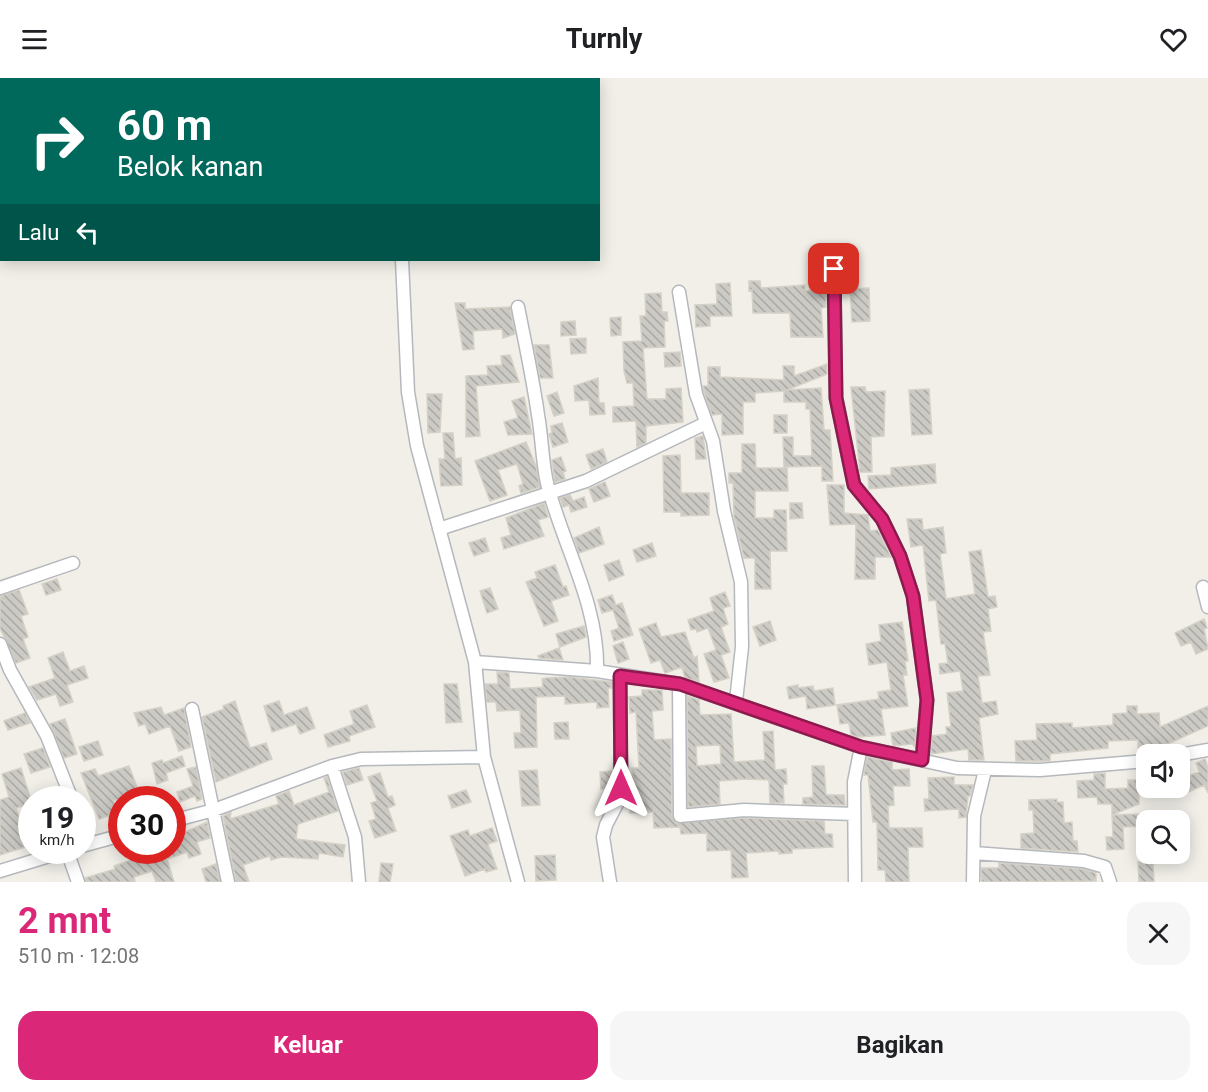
<!DOCTYPE html>
<html lang="id">
<head>
<meta charset="utf-8">
<style>
	:root { --surface:#fff; --page:#f6f6f6; --text:#202124; --muted:#757577; --accent:#db2777 }
	body { margin:0; font-family:Roboto,sans-serif; background:var(--page); color:var(--text); height:100vh; display:flex; flex-direction:column; font-size:22px; white-space:nowrap }
	* { box-sizing:border-box; margin:0 }
	p { font-size:20px; color:var(--muted) }
	.icon { flex:none; width:33px; height:33px; fill:none; stroke:currentColor; stroke-width:2; stroke-linecap:round; stroke-linejoin:round }
	.map { position:relative; height:804px; overflow:hidden }
	.drawer { display:flex; flex-direction:column; background:var(--surface); flex:1 }
	.drawer>* { flex:none }
	.top-card { position:absolute; left:0px; top:0px; width:600px; height:183px; box-shadow:0 3px 15px #0003; background:#00695c; color:#fff; overflow:hidden }
	.buttons { position:absolute; left:1136px; top:666px; display:grid; gap:12px }
	.buttons a { display:grid; place-items:center; width:54px; height:54px; border-radius:12px; background:var(--surface); box-shadow:0 3px 15px #0003; font-size:30px }
	.speed { position:absolute; left:18px; top:708px; display:flex; gap:12px; font-size:30px; font-weight:700; text-align:center }
	.speed>* { display:grid; place-content:center; width:78px; height:78px; border-radius:50%; background:var(--surface); box-shadow:0 3px 15px #0003; line-height:1 }
	.speed small { font-size:15px; font-weight:400 }
	.speed .limit { border:9px solid #d22; background:#fff; color:#111 }
	.pin { position:absolute; display:grid; place-items:center; width:51px; height:51px; color:#fff; margin:-26px; border-radius:12px; box-shadow:0 3px 9px #0006 }
	.me { position:absolute; width:66px; margin:-33px; rotate:0deg; stroke-linejoin:round; filter:drop-shadow(0 0 4px #0008) }
	.turn { display:flex; align-items:center; gap:21px; height:126px; padding:0 18px; font-size:27px }
	.turn .icon { width:78px; height:78px; stroke-width:2.5 }
	.turn b { display:block; font-size:42px; line-height:51px }
	.then { display:flex; align-items:center; height:57px; padding:0 18px; background:#0003; gap:12px; font-size:22px }
	.round { display:grid; place-items:center; flex:none; width:63px; height:63px; border-radius:18px; background:var(--page) }
	.head { display:flex; align-items:center; justify-content:space-between; height:102px; padding:0 18px }
	h1 { font-size:36px; font-weight:700; line-height:45px; color:var(--accent) }
	.primary-button { display:flex; gap:12px; margin-top:auto; padding:12px 18px }
	.primary-button a { flex:1; height:69px; border-radius:18px; background:var(--accent); color:#fff; font-size:24px; font-weight:700; line-height:69px; text-align:center }
	.primary-button a+a { background:var(--page); color:var(--text) }
	header { display:flex; justify-content:space-between; align-items:center; height:78px; padding:0 18px; background:var(--surface); font-size:27px; font-weight:700 }
	.map>svg:first-child { display:block }
	.building { fill:url(#building-back-hatch); stroke:#d6d1c6; stroke-width:1.5; fill-rule:evenodd }
	.lines { fill:none; stroke-linecap:round; stroke-linejoin:round }
	.street-casing { stroke:#b5b8bc; stroke-width:15 }
	.street { stroke:#fff; stroke-width:12 }
	.route-casing { stroke:#8e194d; stroke-width:15 }
	.route { stroke:#db2777; stroke-width:10 }
</style>
</head>
<body>
<header><svg class="icon" aria-label="menu" viewBox="0 0 24 24"><path d="M4 6h16M4 12h16M4 18h16"/></svg>Turnly<svg class="icon" aria-label="heart" viewBox="0 0 24 24"><path d="M12 20l-8-8c-3-5 5-10 8-4 3-6 11-1 8 4z"/></svg></header>
<div class="map">
<svg width="1208" height="804" viewBox="0 0 1208 804">
	<defs>
		<pattern id="building-back-hatch" width="6" height="6" patternUnits="userSpaceOnUse" patternTransform="scale(1.5)"><rect width="6" height="6" fill="#cccac5"/><path d="M-1 5l2 2M0 0l6 6M5-1l2 2" fill="none" stroke="#a9a8a4"/></pattern>
	</defs>
	<rect width="100%" height="100%" fill="#f1efe8"/>
	<path class="building" d="M749,203H760L761,210L805,207V213L826,212V229L821,230L823,259H791L790,235H753L752,212L749,213Z
		M730,205L732,238H710V248L696,249L695,227L717,226L716,206Z
		M869,210L870,243L852,244L850,211Z
		M661,215L662,234H667L668,243H664L665,269L643,270L647,321H666V311L681,310L683,344L646,348V365L637,369L636,343L613,344V329L634,328L633,305H627L624,293L623,264L642,263L640,238H646L645,216Z
		M455,225H465V231L510,229L515,256L503,260L502,251L473,253L474,271L463,272Z
		M621,239V257L611,258L610,240Z
		M575,243L576,257L561,258V244Z
		M586,260V275L571,276L570,261Z
		M534,267H549L553,300H540Z
		M680,274L681,288L665,289L664,275Z
		M510,277L519,304L476,308L480,358L466,359V298L488,297L487,288L502,287L501,278Z
		M827,286V296L787,312L821,310L824,352H830L833,403H822V388L784,389L783,359H793V378H812L810,331H806V324H784V313L755,315V324H743V356L722,357V336L712,337L704,314L703,308H708V289H720V299L784,302L783,288H794V298Z
		M598,300L599,325H604L605,336L590,337L589,322L575,323L574,308Z
		M851,309H865L866,314L885,313L884,358L871,359L872,394H860Z
		M929,311L932,356L912,357L909,312Z
		M557,314L564,335L554,338L547,318Z
		M427,316H442L440,354L428,355Z
		M524,319L532,356L508,357L504,344L518,340L512,323Z
		M774,337H787V355H774Z
		M562,345L568,364L553,369L549,356L552,355L551,348Z
		M443,355H453L455,381L461,380L462,407L441,408L439,381H445Z
		M703,358L706,381H696L695,360Z
		M526,364L536,388L540,409L521,415L519,408L523,406L517,386L498,392L507,417L490,423L475,383Z
		M742,366H755L756,390H787L788,413H755V440H774V432H786L787,473H770L771,511H755V480H744L734,439L733,405H729V395H742Z
		M603,371L607,384L591,391L586,377Z
		M680,377L681,415H709V437L681,438V434H664L663,378Z
		M561,379L566,393L563,394L565,401L555,404L552,382Z
		M935,386L936,405L869,411L868,398L891,397V390Z
		M605,404L610,418L594,424L589,411Z
		M827,407H844V435L868,437L870,453L878,452L891,479H875V501H855L856,446L830,447Z
		M570,417L573,423L584,419L587,429L571,434L569,427L563,429L560,420Z
		M544,425L548,439L538,442L544,458L504,471L501,460L511,457L506,440Z
		M790,425H802L803,440L790,441Z
		M907,441H922L923,452L943,449L946,475L940,476L946,521L975,516L969,474L981,472L988,519L995,518L997,529L988,531L991,553L983,554L990,597L978,598L982,625L996,623L998,636L979,640L984,682H969L968,671L931,676L932,658L947,656L946,649H951L947,615L963,613L960,593L940,596L939,586L948,585L945,566H941L936,522L929,523L923,467L911,469Z
		M599,449L604,466L579,475L574,460Z
		M485,460L489,473L474,478L469,465Z
		M652,465L656,478L637,484L633,472Z
		M619,482L624,497L609,503L604,487Z
		M555,487L563,509L566,508L569,517L551,523L558,543L544,548L526,504L537,500L535,494Z
		M57,501L61,512L46,517L42,506Z
		M490,510L498,531L487,535L480,513Z
		M19,512L28,536L21,538L28,559L23,561L30,580L16,585L0,550V518Z
		M725,514L730,528L723,530L728,546L721,549L730,574L721,577L729,600L714,604L704,576L716,572L708,550L697,554L696,551L691,552L688,542L714,533L710,520Z
		M612,517L616,527L622,525L633,557L614,563L611,553L619,550L613,532L602,535L598,522Z
		M1204,541L1207,550L1204,551L1208,571L1196,576L1191,564L1181,568L1175,555Z
		M770,543L776,562L760,568L753,549Z
		M902,544L908,583H905L907,597H903L908,628L881,631L885,657L858,659L851,657L849,645L840,646L837,627L879,621L878,614L891,612L887,584L869,587L866,566L881,563L879,547Z
		M656,545L661,559L685,554L694,580L697,578L699,604L685,600L682,589L665,595L660,582L651,585L639,551Z
		M584,548L586,559L560,569L556,556Z
		M623,564L629,581L618,585L613,568Z
		M559,570L563,582L539,580L538,578Z
		M63,574L70,593L84,588L88,600L67,607L73,624L60,628L56,616L37,622L29,609L55,600L48,580Z
		M497,594L509,595L510,611L543,609L542,601L546,600L569,599L612,604V610H608L609,629L597,630V624L565,626V618L536,619L537,669L515,670L514,655H521L520,632L497,633L496,624H487L485,606H498Z
		M444,606H457L462,644L446,645Z
		M798,607V610L813,608L814,613L833,610L835,627L807,631L806,618L789,621L787,609Z
		M642,612H662L663,632L652,633L654,662L671,661L672,738L676,745L744,740L824,743L825,756H832L833,769L792,771V775L779,776V773L746,775L748,799L732,800L731,772L707,773V755L681,756L680,749L654,750L653,734L630,735L629,717H634L632,690H639L636,634L630,635L629,619L642,618Z
		M687,618L699,622L700,637L731,636L734,684L765,682L763,654L773,653L775,692L786,691L787,706H783L784,725H770L769,702L746,701L719,703L720,726L688,729ZM720,667L721,686L697,688L696,668Z
		M235,623L250,670L266,665L272,681L216,704L202,639L224,631L223,628Z
		M279,623L284,637L307,629L315,650L300,656L296,646L272,654L264,628Z
		M367,627L375,649L349,658L350,663L328,669L324,657L354,646L350,633Z
		M1127,628H1137V636L1159,635L1160,649L1208,628V648L1165,667L1169,676H1158L1155,669L1138,670V662L1108,663V670L1050,676V683H1016L1015,663L1037,662L1036,646L1072,645V650L1113,647V636L1127,635Z
		M161,629L164,637L184,630L191,669L179,673L170,648L149,656L145,646L139,648L134,635Z
		M25,635L30,645L8,652L4,643Z
		M65,641L77,676L64,680L50,646Z
		M568,644L569,661H555L554,645Z
		M916,650L915,669L912,666L893,668L891,655Z
		M98,663L103,677L84,683L79,669Z
		M43,670L50,689L31,695L24,676Z
		M182,678L185,688L166,695L168,702L157,706L152,685L162,682L163,685Z
		M867,679L892,684V692L909,691L910,708H893L894,727L888,728L889,750H922L923,769H908L909,804H886L885,792H878L877,744H873L868,697H864Z
		M1205,681L1208,689V715L1204,707L1186,715L1180,701L1199,694L1196,685Z
		M129,688L142,722H113L117,735L99,741L81,695L95,691L98,698Z
		M812,688H824L826,717H844L845,727L803,726V720L813,719Z
		M196,689L202,721L197,723L195,718L180,724L177,714L193,708L187,691Z
		M21,690L32,725L16,730L23,750L32,747V767L0,777V722L9,719L2,696Z
		M359,690L363,702L347,707L343,694Z
		M537,692L540,727L522,728L519,693Z
		M613,693V710L601,711L600,694Z
		M380,695L388,719L392,718L395,727L388,730L396,753L375,760L369,743L376,741L371,725L377,723L368,699Z
		M1105,695V711L1128,710V702H1146V714H1139V726L1112,737V726H1098L1097,719L1078,720L1077,703L1094,702V696Z
		M327,699L338,733L298,746L296,761L345,767L343,779L319,775L318,781L281,779L271,782L270,778L243,787L249,804H236L223,738L231,734L230,741L279,726L276,718L289,713L294,727L329,714L324,700Z
		M954,699V707H973L970,718H968L966,739L959,740V731L925,733L924,721H929L928,700Z
		M466,712L471,724L452,730L448,718Z
		M1057,721V724H1063L1064,745L1072,744L1073,763H1077L1078,774L1021,770V756L1034,755L1033,732H1029V722Z
		M1140,736H1146V748L1123,749L1124,771L1107,772L1106,759H1113L1112,737Z
		M207,744L210,760L197,764L201,776L189,780L187,774L167,781L174,804H156L152,793L134,799L135,804H86L85,800L115,791L114,788L160,772H172V765L183,762L181,756Z
		M492,750L497,763L488,766L497,791L486,794L485,791L465,798L450,758L468,752L470,758Z
		M555,777L556,802L536,803L535,778Z
		M1138,784H1153L1154,804H1139Z
		M381,785L393,786L390,804H379Z
		M999,785L1083,791L1096,795V803L982,804L981,790H999Z
		M216,786L220,804H206L202,791Z"/>
	<g class="lines">
		<g class="street-casing">
			<path id="street" d="M395,0V2
				M402,182L408,314L417,368L475,584L484,679L518,804
				M834,191L836,320L854,407L882,441L900,478L913,518L927,622L922,682
				M679,214L696,316L713,363L724,433L741,504L742,569L736,623
				M518,229C525,265 533,301 538,337C542,359 542,383 547,405C563,468 599,527 597,593
				M439,451L586,403L706,345
				M1203,509L1208,529
				M0,510L73,485
				M0,566L10,592L47,658L72,722
				M475,584L597,593L679,606L861,669L957,690L1040,692L1146,683
				M679,606L680,738L744,732L854,736
				M192,631L228,804
				M1179,677L1208,672
				M332,688L355,759L359,804
				M172,743L214,732L332,688L361,681L484,679
				M82,753L87,766
				M82,768L122,757
				M67,773L78,804
				M974,775L1084,783L1105,789L1110,804
				M0,793L69,772
				M610,804L603,759L606,747L621,718L620,598
				M855,804L854,704L861,669
				M973,804L974,738L985,692"/>
		</g>
		<use href="#street" class="street"/>
	</g>
	<g class="lines">
		<g class="route-casing">
			<path id="route" d="M621,710L620,598L680,606L861,669L922,682L927,622L913,518L900,478L882,441L854,407L836,320L834,191"/>
		</g>
		<use href="#route" class="route"/>
	</g>
</svg>
<div class="buttons">
<a><svg class="icon" aria-label="sound" viewBox="0 0 24 24"><path d="M4 9h4l5-4v14l-5-4H4zM17 9q2 3 0 6"/></svg></a>
<a><svg class="icon" aria-label="search" viewBox="0 0 24 24"><circle cx="10" cy="10" r="6"/><path d="M15 15l6 6"/></svg></a>
</div>
<div class="speed"><div>19<small>km/h</small></div><div class="limit">30</div></div>
<div class="pin" style="left:834px;top:191px;background:#d93025"><svg class="icon" aria-label="arrive" viewBox="0 0 24 24"><path d="M6 21V4h12l-3 4 3 4H6"/></svg></div>
<svg class="me" style="left:621px;top:710px" viewBox="-20 -20 40 40"><path d="M0-17L14 15 0 8-14 15z" fill="#db2777" stroke="#fff" stroke-width="4"/></svg>
<div class="top-card">
<div class="turn"><svg class="icon" aria-label="right" viewBox="0 0 24 24"><path d="M7 20v-9h11M14 6l5 5-5 5"/></svg><div><b>60 m</b>Belok kanan</div></div>
<div class="then">Lalu<svg class="icon" aria-label="left" viewBox="0 0 24 24"><path d="M17 20v-9H6M10 6l-5 5 5 5"/></svg></div>
</div>
</div>
<section class="drawer">
<div class="head"><div><h1>2 mnt</h1><p>510 m · 12:08</p></div><a class="round"><svg class="icon" aria-label="close" viewBox="0 0 24 24"><path d="M6 6l12 12M18 6L6 18"/></svg></a></div>
<div class="primary-button"><a>Keluar</a><a>Bagikan</a></div>
</section>
</body>
</html>
